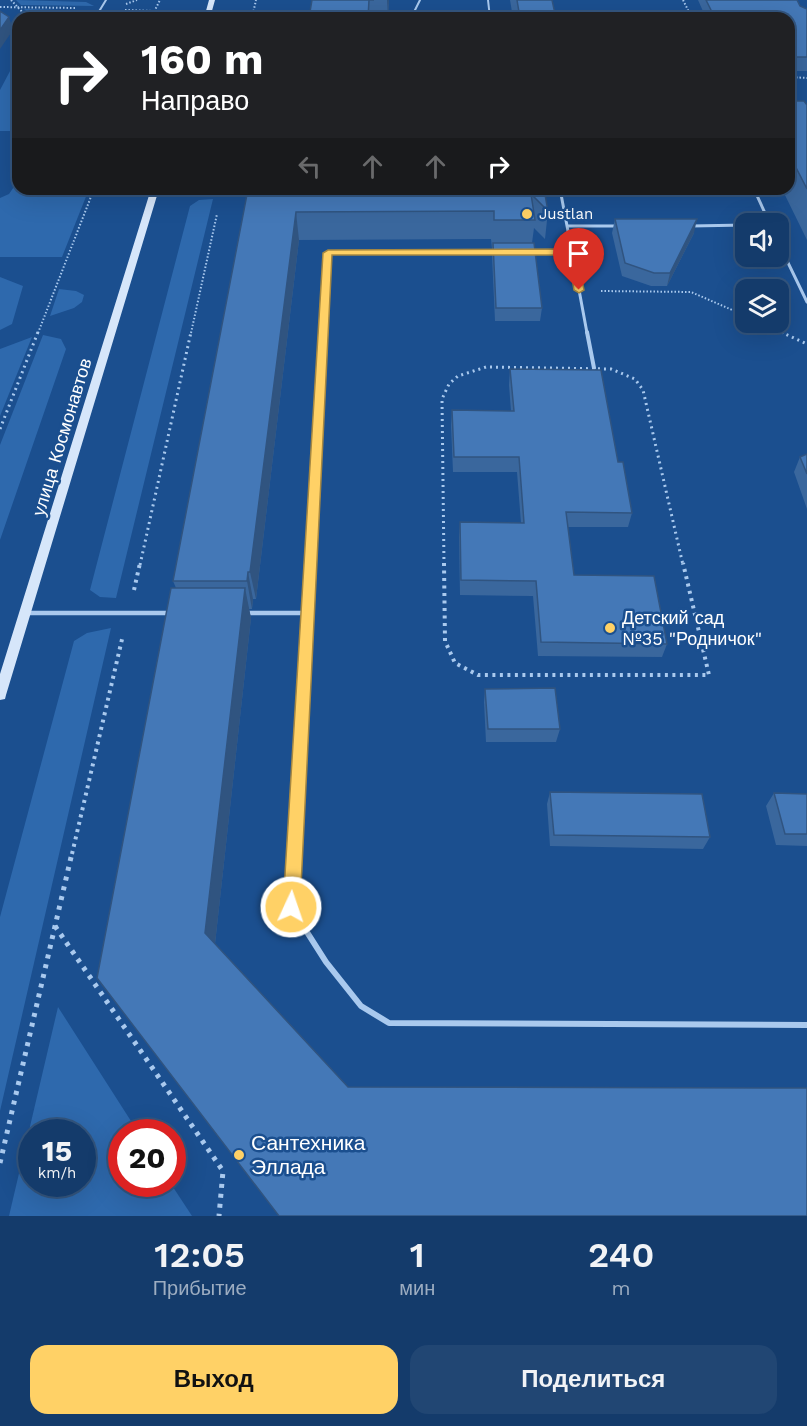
<!DOCTYPE html>
<html lang="ru">
<head>
<meta charset="utf-8">
<style>
	:root { --surface:#143b6b; --page:#214673; --text:#f1f3f6; --muted:#9dadc1; --line:#33557e; --accent:#ffd166 }
	body { margin:0; font-family:"Work Sans",sans-serif; background:var(--page); color:var(--text); height:100vh; display:flex; flex-direction:column; font-size:22px; white-space:nowrap }
	* { box-sizing:border-box; margin:0 }
	p { font-size:20px; color:var(--muted) }
	.icon { flex:none; width:33px; height:33px; fill:none; stroke:currentColor; stroke-width:2; stroke-linecap:round; stroke-linejoin:round }
	.map { position:relative; height:1216px; overflow:hidden }
	.panel { display:flex; flex-direction:column; background:var(--surface); flex:1 }
	.panel>* { flex:none }
	.banner { position:absolute; left:12px; top:12px; width:783px; height:183px; border-radius:18px; box-shadow:0 6px 24px #0002,0 0 0 2px var(--line); background:#202124; color:#fff; overflow:hidden }
	.tools { position:absolute; left:735px; top:213px; display:grid; gap:12px }
	.tools a { display:grid; place-items:center; width:54px; height:54px; border-radius:12px; background:var(--surface); box-shadow:0 6px 24px #0002,0 0 0 2px var(--line); font-size:30px }
	.speed { position:absolute; left:18px; top:1119px; display:flex; gap:12px; font-size:30px; font-weight:700; text-align:center }
	.speed>* { display:grid; place-content:center; width:78px; height:78px; border-radius:50%; background:var(--surface); box-shadow:0 6px 24px #0002,0 0 0 2px var(--line); line-height:1 }
	.speed small { font-size:15px; font-weight:400 }
	.speed .limit { border:9px solid #d22; background:#fff; color:#111 }
	.pin { position:absolute; display:grid; place-items:center; width:51px; height:51px; color:#fff; margin:-62px -26px; border-radius:50% 50% 50% 0; rotate:-45deg; box-shadow:0 0 6px #0007 }
	.pin .icon { rotate:45deg }
	.me { position:absolute; width:66px; margin:-33px; rotate:3deg; stroke-linejoin:round; filter:drop-shadow(0 0 4px #0008) }
	.turn { display:flex; align-items:center; gap:21px; height:126px; padding:0 30px; font-size:27px }
	.turn .icon { width:78px; height:78px; stroke-width:2.5 }
	.turn b { display:block; font-size:42px; line-height:51px }
	.lanes { display:flex; align-items:center; height:57px; padding:0 30px; background:#0003; justify-content:center; gap:30px; direction:ltr }
	.lanes .off { opacity:.35 }
	.eta { display:flex; justify-content:space-evenly; align-items:center; height:102px; text-align:center }
	.eta b { font-size:36px; font-weight:600; line-height:42px }
	.action { display:flex; gap:12px; margin-top:auto; padding:12px 30px }
	.action a { flex:1; height:69px; border-radius:18px; background:var(--accent); color:#111; font-size:24px; font-weight:600; line-height:69px; text-align:center }
	.action a+a { background:var(--page); color:var(--text) }
	.map>svg:first-child { display:block }
	.green { fill:#2e69ad; fill-rule:evenodd }
	.lines { fill:none; stroke-linecap:round; stroke-linejoin:round }
	.path-far3 { stroke:#a9c9ee; stroke-width:2; stroke-dasharray:1.5 2; stroke-linecap:butt }
	.path-far2 { stroke:#a9c9ee; stroke-width:3; stroke-dasharray:2 4; stroke-linecap:butt }
	.path-far1 { stroke:#a9c9ee; stroke-width:4; stroke-dasharray:3 4.5; stroke-linecap:butt }
	.path { stroke:#a9c9ee; stroke-width:5; stroke-dasharray:4 6; stroke-linecap:butt }
	.service-far4 { stroke:#a9c9ee; stroke-width:2 }
	.service-far3 { stroke:#a9c9ee; stroke-width:3 }
	.service-far2 { stroke:#a9c9ee; stroke-width:4 }
	.service-far1 { stroke:#a9c9ee; stroke-width:4.5 }
	.service { stroke:#a9c9ee; stroke-width:6 }
	.secondary { fill:#d6e6fa; fill-rule:evenodd }
	.wall { fill:#3a679d }
	.shaded-wall { fill:#305480 }
	.building { fill:#4478b7; stroke:#305480; stroke-width:1.5 }
	.route { fill:#ffd166; stroke:#a68842; stroke-width:1.5 }
	.poi-dot { fill:#ffd166; stroke:#1b4f8f; stroke-width:2 }
	.labels { text-anchor:middle; stroke-width:5; stroke-linejoin:round; paint-order:stroke }
	.far-poi-label { font-size:15px; fill:#fff; stroke:#1b4f8f; text-anchor:start }
	.street-label { font-size:18px; fill:#fff; stroke:#1b4f8f }
	.poi-label { font-size:18px; fill:#fff; stroke:#1b4f8f; text-anchor:start }
	.near-poi-label { font-size:21px; fill:#fff; stroke:#1b4f8f; text-anchor:start }
</style>
</head>
<body>
<div class="map">
<svg width="807" height="1216" viewBox="0 0 807 1216">
	<rect width="100%" height="100%" fill="#1b4f8f"/>
	<path class="green" d="M16,0L86,2L94,6L21,5Z
		M24,9L92,11L82,18H34Z
		M18,56V131H0V90Z
		M18,181V189H89L62,257H0V198L9,194Z
		M213,199L116,598L100,597L90,590L190,206L199,200Z
		M0,277L23,286L12,324L0,330Z
		M59,289L76,291L84,295L82,302L74,308L50,316Z
		M43,335L61,339L66,349L0,540V445Z
		M32,337L0,416V349Z
		M111,628L0,1111V917L74,641L87,633Z
		M58,1007L138,1132H122V1184H171L192,1216H9ZM32,1132H82V1184H32Z"/>
	<g class="lines">
		<path class="path-far3" d="M11,0L28,18
			M683,0L692,18
			M126,4L137,0
			M0,7L76,8
			M125,10L154,11
			M151,18L160,0
			M252,18L256,0
			M789,77L807,78
			M601,291L691,292L746,316
			M760,322L784,333
			M38,333L94,189
			M191,333L217,214"/>
		<path class="path-far2" d="M781,332L807,344
			M0,429L38,332
			M140,565L191,332
			M444,565L442,399L449,384L458,376L486,367L611,369L635,379L643,390L683,565"/>
		<path class="path-far1" d="M444,563L445,641L455,663L478,675H709L683,563
			M134,590L140,563
			M72,854L123,635"/>
		<path class="path" d="M55,926L223,1171L219,1216
			M0,1163L72,853"/>
		<path class="service-far4" d="M488,0L490,18
			M95,18L106,0
			M411,18L420,0"/>
		<path class="service-far3" d="M754,189L770,224
			M153,193H253
			M567,226H617
			M691,226L746,225
			M778,242L807,302
			M531,252H572L560,189
			M572,252L587,333
			M323,333L328,253L498,252"/>
		<path class="service-far2" d="M587,332L594,368
			M310,565L324,332"/>
		<path class="service-far1" d="M25,613H172
			M247,613H308
			M294,854L310,563"/>
		<path class="service" d="M294,853L291,907L326,962L361,1006L389,1023L807,1025"/>
		<path class="secondary" d="M209,0H215L210,18H204Z
			M151,189H159L6,695L5,699L0,700V674Z"/>
	</g>
	<path class="wall" d="M312,0H389L388,18H309Z
		M510,0H552L556,18H513Z
		M698,0H797L800,6L807,9V71H789V18H706Z
		M789,101L807,105V240L782,189H789Z
		M248,189H544L548,211L545,239L534,228L532,243L542,308L540,321H495L492,256L493,249H492L491,239L299,240L256,599H253L252,609H249L251,618L215,944L279,1216L97,978L176,588L173,581Z
		M615,219L694,233L667,286H651L622,276L612,233Z
		M510,369L618,462L632,513L628,527H568L574,575L667,644L662,657L538,656L533,596L460,595L459,537L460,522L521,523L517,472H453L451,425L452,410L511,411L509,385Z
		M807,454V509L794,472L800,457Z
		M485,689L560,729L556,742H486L484,702Z
		M550,792L710,837L703,849L550,846L547,804Z
		M774,793L807,794V846L776,845L766,806Z"/>
	<path class="shaded-wall" d="M387,0H389L388,18Z
		M9,17L13,30L0,49V30Z
		M296,212L299,240L256,599L250,572Z
		M697,219L694,233L667,286L670,273Z
		M248,572L253,599L252,609L247,581Z
		M245,588L251,618L214,953L205,933Z"/>
	<path class="building" d="M312,0H374H369L368,18H309Z
		M517,0H552L556,18H520Z
		M706,0H797L800,6L807,9V57H789V18H715Z
		M0,11L9,17L0,30Z
		M789,101H804L807,105V189L789,154Z
		M248,189H544L548,211L531,194L535,220H494V211L296,212L250,572H248L247,581H173Z
		M615,219H697L670,273H654L625,263Z
		M493,243H534L542,308H496Z
		M510,369L601,370L618,462H623L632,513L566,512L574,575L654,576L667,644L541,642L536,581L461,580L460,522L524,523L519,457H454L452,410L514,411Z
		M807,454V474L800,457Z
		M171,588H245L205,933L348,1087L807,1088V1216H279L97,978Z
		M555,688L560,729H488L485,689Z
		M550,792L702,794L710,837L554,835Z
		M774,793L807,794V834H785Z"/>
	<path class="route" d="M572,249L577,252L584,290L579,293L574,290L568,255H332L300,907L297,913L291,915L285,913L283,907L323,253L328,250Z"/>
	<g class="poi-dot">
		<circle cx="527" cy="214" r="6"/>
		<circle cx="610" cy="628" r="6"/>
		<circle cx="239" cy="1155" r="6"/>
	</g>
	<g class="labels">
		<g class="far-poi-label">
			<text x="539" y="219">Justlan</text>
		</g>
		<g class="street-label">
			<text transform="translate(62 437) rotate(-73)" y="6">улица Космонавтов</text>
		</g>
		<g class="poi-label">
			<text x="622" y="624">Детский сад<tspan x="622" dy="21">№35 "Родничок"</tspan></text>
		</g>
		<g class="near-poi-label">
			<text x="251" y="1150">Сантехника<tspan x="251" dy="24">Эллада</tspan></text>
		</g>
	</g>
</svg>
<div class="tools">
<a><svg class="icon" aria-label="sound" viewBox="0 0 24 24"><path d="M4 9h4l5-4v14l-5-4H4zM17 9q2 3 0 6"/></svg></a>
<a><svg class="icon" aria-label="layers" viewBox="0 0 24 24"><path d="M12 4l9 5-9 5-9-5zM3 14l9 5 9-5"/></svg></a>
</div>
<div class="speed"><div>15<small>km/h</small></div><div class="limit">20</div></div>
<div class="pin" style="left:579px;top:290px;background:#d93025"><svg class="icon" aria-label="arrive" viewBox="0 0 24 24"><path d="M6 21V4h12l-3 4 3 4H6"/></svg></div>
<svg class="me" style="left:291px;top:907px" viewBox="-20 -20 40 40"><circle r="17" fill="#ffd166" stroke="#fff" stroke-width="3"/><path d="M0-11L8 9 0 5-8 9z" fill="#fff"/></svg>
<div class="banner">
<div class="turn"><svg class="icon" aria-label="right" viewBox="0 0 24 24"><path d="M7 20v-9h11M14 6l5 5-5 5"/></svg><div><b>160 m</b>Направо</div></div>
<div class="lanes"><svg class="icon off" aria-label="left" viewBox="0 0 24 24"><path d="M17 20v-9H6M10 6l-5 5 5 5"/></svg><svg class="icon off" aria-label="ahead" viewBox="0 0 24 24"><path d="M12 20V5M6 11l6-6 6 6"/></svg><svg class="icon off" aria-label="ahead" viewBox="0 0 24 24"><path d="M12 20V5M6 11l6-6 6 6"/></svg><svg class="icon" aria-label="right" viewBox="0 0 24 24"><path d="M7 20v-9h11M14 6l5 5-5 5"/></svg></div>
</div>
</div>
<section class="panel">
<div class="eta">
<div><b>12:05</b><p>Прибытие</p></div>
<div><b>1</b><p>мин</p></div>
<div><b>240</b><p>m</p></div>
</div>
<div class="action"><a>Выход</a><a>Поделиться</a></div>
</section>
</body>
</html>
